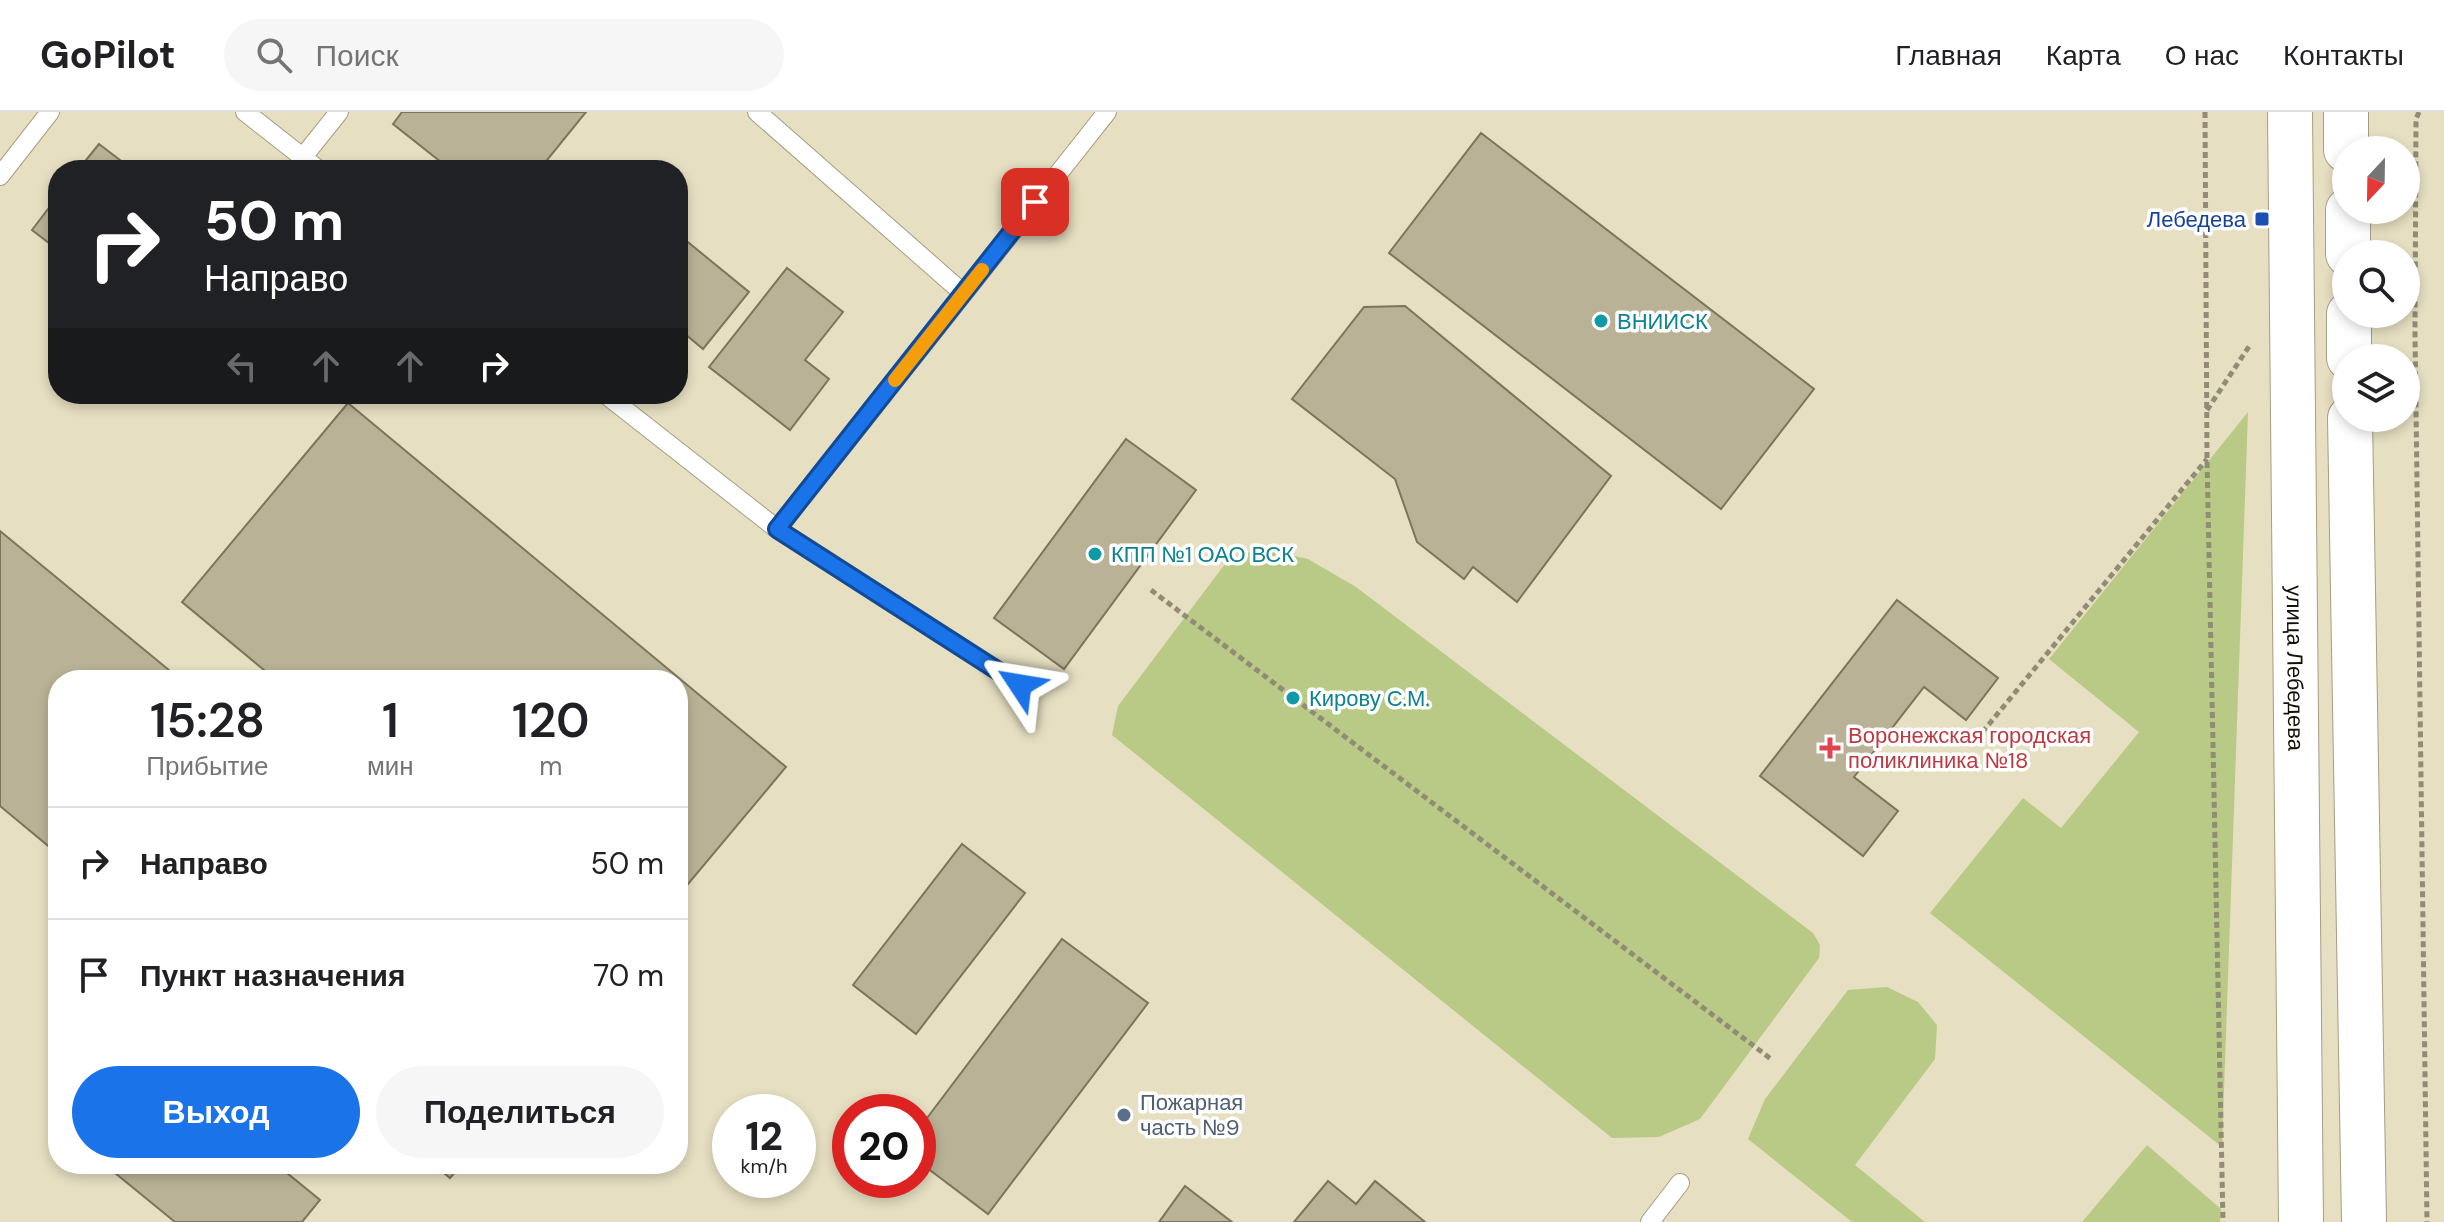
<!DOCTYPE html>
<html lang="ru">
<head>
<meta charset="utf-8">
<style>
	:root { --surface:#fff; --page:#f6f6f6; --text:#202124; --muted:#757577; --line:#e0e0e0; --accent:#1a73e8 }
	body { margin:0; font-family:"DM Sans",sans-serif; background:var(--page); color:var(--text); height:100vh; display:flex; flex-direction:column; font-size:30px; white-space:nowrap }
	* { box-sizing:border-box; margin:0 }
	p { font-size:26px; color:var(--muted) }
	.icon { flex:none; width:44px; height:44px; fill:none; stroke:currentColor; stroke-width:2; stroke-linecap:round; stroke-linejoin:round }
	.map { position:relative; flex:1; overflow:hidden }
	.sheet { position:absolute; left:48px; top:558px; width:640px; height:504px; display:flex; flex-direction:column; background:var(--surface); border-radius:32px; box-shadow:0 4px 12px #0003 }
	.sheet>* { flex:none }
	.guide { position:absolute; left:48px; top:48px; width:640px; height:244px; border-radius:32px; box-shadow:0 4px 12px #0003; background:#202124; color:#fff; overflow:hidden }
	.needle { width:52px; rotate:202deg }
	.controls { position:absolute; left:2332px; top:24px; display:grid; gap:16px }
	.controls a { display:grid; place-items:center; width:88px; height:88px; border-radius:50%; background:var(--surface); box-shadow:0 4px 12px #0003; font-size:40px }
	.speed { position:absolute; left:712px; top:982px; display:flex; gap:16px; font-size:40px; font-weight:700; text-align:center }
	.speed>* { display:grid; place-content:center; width:104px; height:104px; border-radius:50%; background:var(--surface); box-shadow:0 4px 12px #0003; line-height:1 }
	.speed small { font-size:20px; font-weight:400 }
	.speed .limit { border:12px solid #d22; background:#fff; color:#111 }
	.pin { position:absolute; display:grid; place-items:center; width:68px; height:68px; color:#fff; margin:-34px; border-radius:16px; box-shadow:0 4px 12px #0006 }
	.me { position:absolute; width:88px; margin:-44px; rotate:303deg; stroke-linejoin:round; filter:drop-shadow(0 0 6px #0008) }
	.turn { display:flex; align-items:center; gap:28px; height:168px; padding:0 24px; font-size:36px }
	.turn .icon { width:104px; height:104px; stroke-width:2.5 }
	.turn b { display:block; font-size:56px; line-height:68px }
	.lanes { display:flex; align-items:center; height:76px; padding:0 24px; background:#0003; justify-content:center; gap:40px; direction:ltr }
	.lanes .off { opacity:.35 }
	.eta { display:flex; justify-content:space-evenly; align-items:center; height:136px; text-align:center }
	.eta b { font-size:48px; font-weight:600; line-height:56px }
	.action { display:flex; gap:16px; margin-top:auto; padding:16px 24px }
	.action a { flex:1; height:92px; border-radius:48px; background:var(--accent); color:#fff; font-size:32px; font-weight:600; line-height:92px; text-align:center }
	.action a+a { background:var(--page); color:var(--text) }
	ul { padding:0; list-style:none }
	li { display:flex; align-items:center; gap:24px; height:112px; padding:0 24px; border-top:2px solid var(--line) }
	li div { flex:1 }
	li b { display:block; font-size:30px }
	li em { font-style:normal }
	header { display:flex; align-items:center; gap:48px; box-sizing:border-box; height:112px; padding:0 40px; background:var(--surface); border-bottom:2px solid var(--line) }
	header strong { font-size:38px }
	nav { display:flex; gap:44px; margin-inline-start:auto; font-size:28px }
	.search { width:560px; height:72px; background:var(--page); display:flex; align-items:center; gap:20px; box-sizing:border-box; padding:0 28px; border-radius:44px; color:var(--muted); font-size:30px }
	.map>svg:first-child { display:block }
	.green { fill:#b8ca85 }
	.building { fill:#b9b296; stroke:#7b755a; stroke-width:2 }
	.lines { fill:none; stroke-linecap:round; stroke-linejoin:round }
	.lane-casing { stroke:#a59e82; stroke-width:20 }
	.highway-casing { stroke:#a59e82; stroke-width:46 }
	.path { stroke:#918c76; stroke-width:5; stroke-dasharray:6 4; stroke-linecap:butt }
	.lane { stroke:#fff; stroke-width:18 }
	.highway { stroke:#fff; stroke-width:44 }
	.route-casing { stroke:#114b97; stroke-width:20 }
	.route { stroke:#1a73e8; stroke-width:14 }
	.slow { stroke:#f59e0b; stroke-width:14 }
	.transit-dot { fill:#1a4fb4; stroke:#fff; stroke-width:3 }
	.culture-dot { fill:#0f9aa8; stroke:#fff; stroke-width:3 }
	.health-dot { fill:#e0444e; stroke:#fff; stroke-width:3 }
	.service-dot { fill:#5c6f8a; stroke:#fff; stroke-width:3 }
	.labels { text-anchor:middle; stroke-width:7; stroke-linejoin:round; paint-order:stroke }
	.transit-label { font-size:22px; fill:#164399; stroke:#fff; text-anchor:end }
	.culture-label { font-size:22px; fill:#0d838f; stroke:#fff; text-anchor:start }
	.street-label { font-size:22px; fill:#141207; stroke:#fff }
	.health-label { font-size:22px; fill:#be3a42; stroke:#fff; text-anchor:start }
	.service-label { font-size:22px; fill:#4e5e75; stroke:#fff; text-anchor:start }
</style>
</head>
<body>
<header>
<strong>GoPilot</strong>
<div class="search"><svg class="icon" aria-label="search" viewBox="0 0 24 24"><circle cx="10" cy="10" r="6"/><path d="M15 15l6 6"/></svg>Поиск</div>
<nav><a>Главная</a><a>Карта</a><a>О нас</a><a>Контакты</a></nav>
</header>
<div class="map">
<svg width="2444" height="1110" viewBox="0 0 2444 1110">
	<rect width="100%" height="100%" fill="#e6dfc2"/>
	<path class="green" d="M2248,300L2222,1035L1930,801L2023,686L2061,716L2139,620L2049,547Z
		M1261,436L1308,447L1356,475L1813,821L1820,833L1819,846L1700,1007L1659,1025L1612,1026L1112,623L1118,594L1228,448Z
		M1887,875L1918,890L1937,913L1935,947L1855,1053L1925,1110H1852L1748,1027L1765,987L1848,878Z
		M2147,1033L2221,1097L2220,1110H2082Z"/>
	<path class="building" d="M402,0H586L539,58H451L393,12Z
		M1481,21L1814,277L1721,397L1389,141Z
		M99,32L133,58H78Z
		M58,84V138L32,118Z
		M678,122L749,180L703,237L678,216Z
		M787,156L843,200L805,248L829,267L790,318L709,255Z
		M1405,194L1611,364L1517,490L1473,455L1464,467L1417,430L1395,367L1292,287L1364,195Z
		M348,291L786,655L678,784V568H276L182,490Z
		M1126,327L1196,378L1064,557L994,506Z
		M0,419L181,568H58V742L0,694Z
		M1897,488L1998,566L1966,608L1924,575L1854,665L1898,699L1863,744L1760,664Z
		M962,732L1025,781L916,922L853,873Z
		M1062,827L1148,891L988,1102L918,1049V1018Z
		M104,1052H276L320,1088L302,1110H175Z
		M433,1052H462L450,1066Z
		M1328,1069L1356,1092L1375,1069L1425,1110H1294Z
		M1185,1074L1232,1110H1159Z"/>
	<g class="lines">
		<g class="lane-casing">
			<path id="lane" d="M245,0L319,58
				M757,0L963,181
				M303,45L339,0
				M0,64L50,0
				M605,282L777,417L1020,573
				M777,417L1107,0
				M1650,1110L1680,1071"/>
		</g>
		<g class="highway-casing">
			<g id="highway">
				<path id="s1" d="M2290,0L2301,1110"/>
				<path d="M2346,0V38"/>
				<path d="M2348,98V142"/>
				<path d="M2349,202V246"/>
				<path d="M2350,306L2364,1110"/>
			</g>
		</g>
		<path class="path" d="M2205,0L2207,347L2223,1110
			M2419,0L2416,7L2415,222L2427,1110
			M2207,298L2250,233
			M1151,478L1771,947
			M1976,628L2207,347"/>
		<use href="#lane" class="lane"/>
		<use href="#highway" class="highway"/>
	</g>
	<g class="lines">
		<g class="route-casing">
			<path id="route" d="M1020,573L777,417L1035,90"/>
		</g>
		<use href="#route" class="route"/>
		<path class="slow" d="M895,268L982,158"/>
	</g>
	<rect class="transit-dot" x="2254" y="99" width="16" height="16" rx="4"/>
	<g class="culture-dot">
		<circle cx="1601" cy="209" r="8"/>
		<circle cx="1095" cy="442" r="8"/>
		<circle cx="1293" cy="586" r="8"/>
	</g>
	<path class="health-dot" d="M1826 624h8v8h8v8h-8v8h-8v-8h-8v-8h8z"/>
	<circle class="service-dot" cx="1124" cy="1003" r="8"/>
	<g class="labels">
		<g class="transit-label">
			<text x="2246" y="115">Лебедева</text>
		</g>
		<g class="culture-label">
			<text x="1617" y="217">ВНИИСК</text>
			<text x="1111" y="450">КПП №1 ОАО ВСК</text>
			<text x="1309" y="594">Кирову С.М.</text>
		</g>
		<g class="street-label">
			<text dy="8" stroke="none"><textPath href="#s1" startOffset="556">улица Лебедева</textPath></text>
		</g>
		<g class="health-label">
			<text x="1848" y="631">Воронежская городская<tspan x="1848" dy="25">поликлиника №18</tspan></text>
		</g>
		<g class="service-label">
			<text x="1140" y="998">Пожарная<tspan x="1140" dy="25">часть №9</tspan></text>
		</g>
	</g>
</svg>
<div class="controls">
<a><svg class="needle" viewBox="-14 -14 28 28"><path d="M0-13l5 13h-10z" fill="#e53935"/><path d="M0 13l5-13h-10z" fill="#757577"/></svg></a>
<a><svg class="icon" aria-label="search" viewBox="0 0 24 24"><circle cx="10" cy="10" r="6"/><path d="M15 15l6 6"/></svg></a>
<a><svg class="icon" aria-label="layers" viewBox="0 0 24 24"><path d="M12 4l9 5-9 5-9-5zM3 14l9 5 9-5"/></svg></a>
</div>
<div class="speed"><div>12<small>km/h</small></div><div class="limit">20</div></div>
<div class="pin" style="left:1035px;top:90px;background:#d93025"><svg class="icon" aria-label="arrive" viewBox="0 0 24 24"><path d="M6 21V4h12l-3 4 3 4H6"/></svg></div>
<svg class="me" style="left:1020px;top:573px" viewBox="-20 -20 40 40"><path d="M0-17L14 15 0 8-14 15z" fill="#1a73e8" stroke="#fff" stroke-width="4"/></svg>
<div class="guide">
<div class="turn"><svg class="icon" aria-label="right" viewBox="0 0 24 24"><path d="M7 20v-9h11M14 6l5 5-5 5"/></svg><div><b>50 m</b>Направо</div></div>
<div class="lanes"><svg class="icon off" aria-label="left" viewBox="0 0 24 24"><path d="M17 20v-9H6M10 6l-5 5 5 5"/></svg><svg class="icon off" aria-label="ahead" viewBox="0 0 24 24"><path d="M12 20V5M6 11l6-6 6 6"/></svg><svg class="icon off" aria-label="ahead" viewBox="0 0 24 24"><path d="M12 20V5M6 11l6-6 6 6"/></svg><svg class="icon" aria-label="right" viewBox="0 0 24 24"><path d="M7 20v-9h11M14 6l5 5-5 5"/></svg></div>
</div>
<section class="sheet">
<div class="eta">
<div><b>15:28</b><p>Прибытие</p></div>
<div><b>1</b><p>мин</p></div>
<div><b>120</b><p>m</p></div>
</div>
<ul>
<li><svg class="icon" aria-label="right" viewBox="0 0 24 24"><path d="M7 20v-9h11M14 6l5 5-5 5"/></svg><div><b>Направо</b></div><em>50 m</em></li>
<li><svg class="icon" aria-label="arrive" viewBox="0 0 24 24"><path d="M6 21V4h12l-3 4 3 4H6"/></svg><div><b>Пункт назначения</b></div><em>70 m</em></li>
</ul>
<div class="action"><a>Выход</a><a>Поделиться</a></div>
</section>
</div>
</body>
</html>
